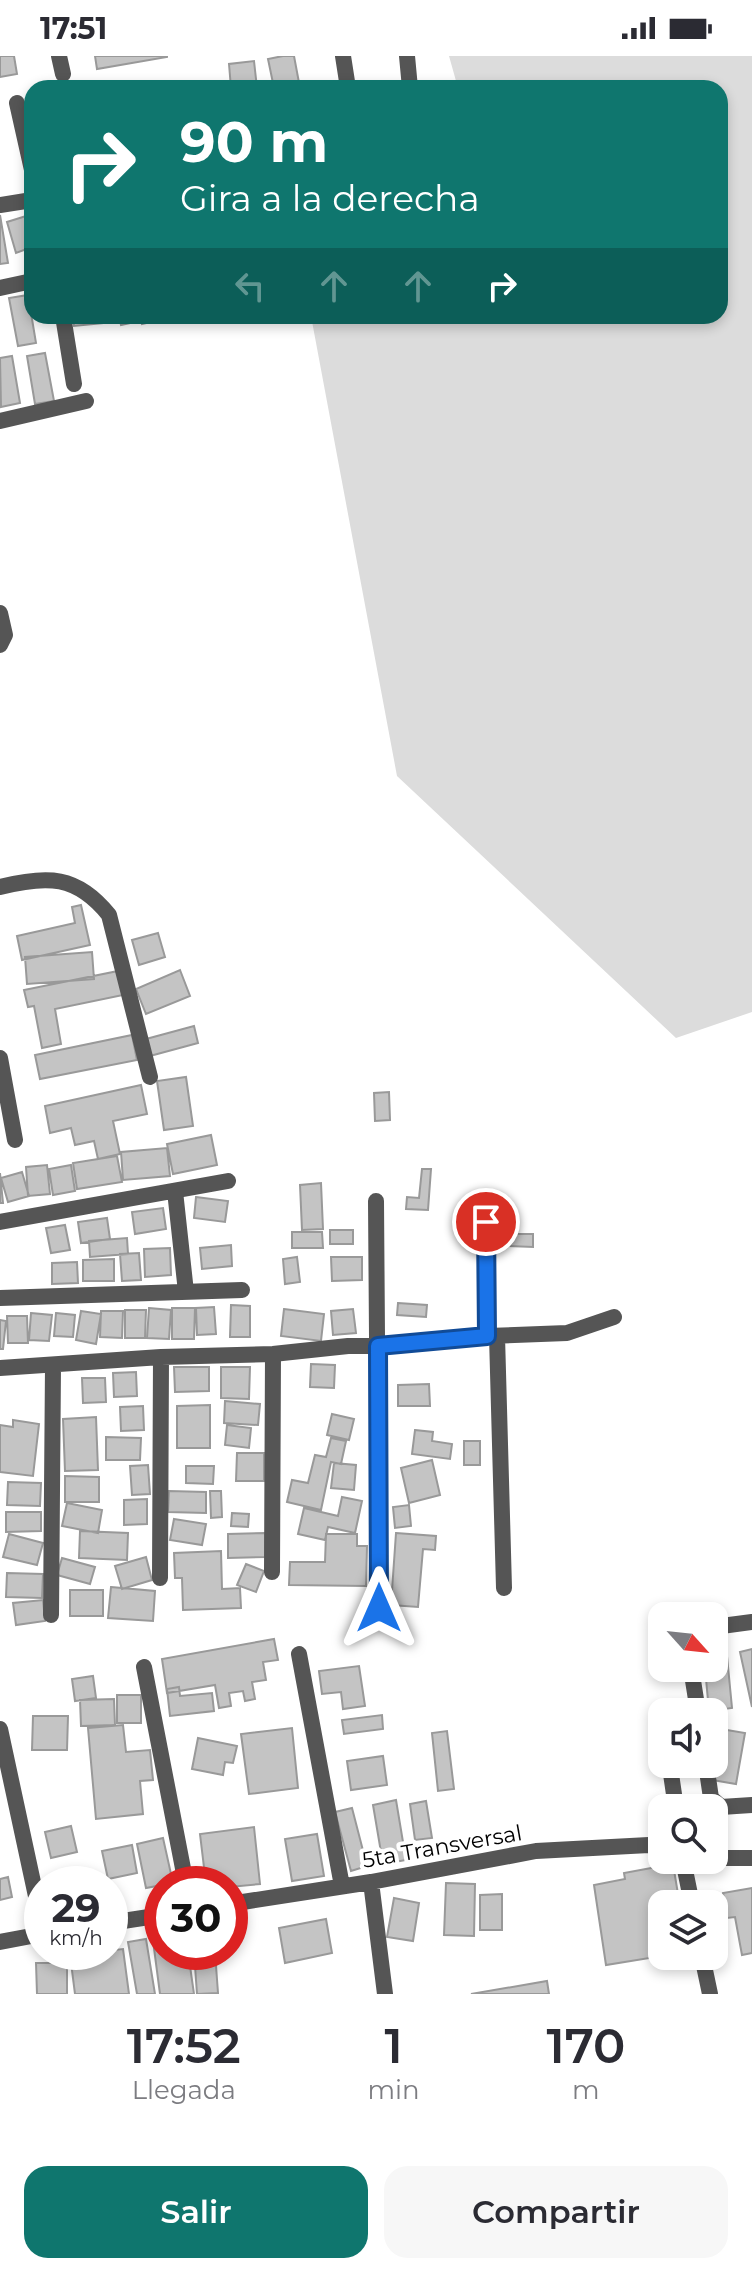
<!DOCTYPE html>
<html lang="es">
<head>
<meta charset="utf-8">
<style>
	:root { --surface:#fff; --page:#f7f7f7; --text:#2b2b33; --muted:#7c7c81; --accent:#0f766e }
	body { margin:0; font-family:Montserrat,sans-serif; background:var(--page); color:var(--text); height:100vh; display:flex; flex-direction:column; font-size:30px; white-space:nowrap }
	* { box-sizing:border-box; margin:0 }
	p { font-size:26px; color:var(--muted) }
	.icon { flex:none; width:44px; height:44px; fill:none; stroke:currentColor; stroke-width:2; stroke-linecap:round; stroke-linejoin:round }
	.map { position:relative; height:1938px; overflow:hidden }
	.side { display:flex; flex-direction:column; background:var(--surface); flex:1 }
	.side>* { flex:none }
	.banner { position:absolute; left:24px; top:24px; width:704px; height:244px; border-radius:24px; box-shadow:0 4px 12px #0003; background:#0f766e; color:#fff; overflow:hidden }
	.needle { width:52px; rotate:117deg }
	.tools { position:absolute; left:648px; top:1546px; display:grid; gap:16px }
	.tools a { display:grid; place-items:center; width:80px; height:80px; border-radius:16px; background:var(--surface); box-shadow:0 4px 12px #0003; font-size:40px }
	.speed { position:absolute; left:24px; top:1810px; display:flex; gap:16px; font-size:40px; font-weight:700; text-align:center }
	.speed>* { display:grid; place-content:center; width:104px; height:104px; border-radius:50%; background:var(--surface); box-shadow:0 4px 12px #0003; line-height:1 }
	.speed small { font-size:20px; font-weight:400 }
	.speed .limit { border:12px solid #d22; background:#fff; color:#111 }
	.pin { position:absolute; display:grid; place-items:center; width:68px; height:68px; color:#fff; margin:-34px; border:4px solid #fff; border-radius:50%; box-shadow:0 2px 8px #0007 }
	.me { position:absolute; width:88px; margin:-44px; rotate:0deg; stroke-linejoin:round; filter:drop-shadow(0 0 6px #0008) }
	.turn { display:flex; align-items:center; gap:28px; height:168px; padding:0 24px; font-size:36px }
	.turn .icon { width:104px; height:104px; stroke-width:2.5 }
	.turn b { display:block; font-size:56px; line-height:68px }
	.lanes { display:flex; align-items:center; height:76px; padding:0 24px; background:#0003; justify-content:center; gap:40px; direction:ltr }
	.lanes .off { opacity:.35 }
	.eta { display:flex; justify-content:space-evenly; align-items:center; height:136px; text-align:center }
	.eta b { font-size:48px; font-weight:600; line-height:56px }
	.button { display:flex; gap:16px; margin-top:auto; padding:16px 24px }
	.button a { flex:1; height:92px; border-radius:24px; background:var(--accent); color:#fff; font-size:32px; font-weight:600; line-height:92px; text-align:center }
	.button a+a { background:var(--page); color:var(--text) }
	.status { display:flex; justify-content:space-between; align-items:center; height:56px; padding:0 40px; background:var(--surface); direction:ltr }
	.status svg { height:22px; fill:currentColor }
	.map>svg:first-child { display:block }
	.green { fill:#dcdcdc }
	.building { fill:#c4c4c4; stroke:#999; stroke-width:2 }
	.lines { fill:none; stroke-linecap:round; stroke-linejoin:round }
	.street { stroke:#555; stroke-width:16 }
	.route-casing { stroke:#114b97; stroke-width:20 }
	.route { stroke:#1a73e8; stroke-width:14 }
	.labels { text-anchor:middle; stroke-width:8; stroke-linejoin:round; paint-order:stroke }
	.street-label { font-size:22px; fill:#000; stroke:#fff }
</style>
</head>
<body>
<div class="status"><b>17:51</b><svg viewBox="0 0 49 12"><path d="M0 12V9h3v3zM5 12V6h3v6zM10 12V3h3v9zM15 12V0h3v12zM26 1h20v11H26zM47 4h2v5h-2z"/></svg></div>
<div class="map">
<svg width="752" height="1938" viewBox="0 0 752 1938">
	<rect width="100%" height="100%" fill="#fff"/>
	<path class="green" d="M449,0H752V956L676,982L397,720L311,260H720V32H458Z"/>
	<path class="building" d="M0,0H14L17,18L0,21Z
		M95,0H167V1L97,13Z
		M283,0H294L300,32H274L268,3Z
		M254,5L257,32H231L229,8Z
		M0,159L8,207L0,208Z
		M26,160L32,181V191L16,197L7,166Z
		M28,239L36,287L18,290L9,242Z
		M73,260H113V266L74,270Z
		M119,260H134L135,266L121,269Z
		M141,260H177L142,268Z
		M45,297L54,345L35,348L27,300Z
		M12,300L20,347L1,351L0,302Z
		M81,849L90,889L22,904L17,880L75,867L72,851Z
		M158,877L165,901L139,909L132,884Z
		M92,896L94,923L27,928L25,901Z
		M180,914L190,940L146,958L136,933Z
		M118,915L123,939L55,953L61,988L42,992L34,950L28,951L24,934Z
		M194,970L198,987L150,1000L146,983Z
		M132,979L137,1004L40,1023L35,999Z
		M186,1021L193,1070L164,1074L157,1025Z
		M141,1029L147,1058L113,1065L120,1098L98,1103L94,1085L75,1089L71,1072L50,1077L45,1050Z
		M389,1036L390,1064L375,1065L374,1037Z
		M211,1079L217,1109L173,1118L167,1088Z
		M167,1092L170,1120L123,1124L121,1096Z
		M117,1100L122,1126L77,1133L73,1107Z
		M47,1109L50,1138L28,1140L26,1111Z
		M71,1109L75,1135L53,1139L49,1113Z
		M422,1113H431L428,1154L406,1153L407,1141L419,1142Z
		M22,1116L29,1140L8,1146L1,1122Z
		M0,1117L3,1147H0Z
		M321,1127L323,1173L302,1174L300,1129Z
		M196,1141L228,1145L225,1166L194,1162Z
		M163,1152L166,1173L135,1178L132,1156Z
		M107,1162L110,1183L81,1187L78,1166Z
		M65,1169L70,1194L51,1197L46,1172Z
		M330,1174H353V1188H330Z
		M292,1176H322L323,1192H292Z
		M507,1178H533V1191L507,1190Z
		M127,1182L128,1198L90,1201L89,1185Z
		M231,1189L232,1210L202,1213L200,1192Z
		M170,1192L171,1219L145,1221L144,1193Z
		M139,1197L141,1224L122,1225L120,1198Z
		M297,1201L300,1226L285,1228L283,1203Z
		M331,1201H362V1224L332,1225Z
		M114,1203V1225H83V1204Z
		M77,1206L78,1227L52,1228V1207Z
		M398,1247L427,1249L426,1261L397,1259Z
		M231,1249L250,1250V1281H230Z
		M214,1251L216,1278L197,1279L196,1252Z
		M149,1252L171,1254L169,1283L147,1282Z
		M172,1252H195L194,1283H172Z
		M284,1253L324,1258L321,1285L281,1280Z
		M353,1253L356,1277L333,1279L331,1255Z
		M125,1254H146L145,1282H125Z
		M81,1255L101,1258L96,1288L76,1284Z
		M101,1255H123L122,1282L100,1281Z
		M31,1257L52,1259L49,1285L29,1284Z
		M56,1257L75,1259L73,1281L54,1280Z
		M7,1260H27L28,1287H8Z
		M0,1264L6,1265L3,1293H0Z
		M311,1308L335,1309L334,1332L310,1331Z
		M174,1311H209V1335L175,1336Z
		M221,1311H250L249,1343L221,1342Z
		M136,1316L137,1340L114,1341L113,1317Z
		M82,1322H105L106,1346L83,1347Z
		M429,1328L430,1350H398V1329Z
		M225,1345L260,1348L258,1369L224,1367Z
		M210,1349V1392H177V1350Z
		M143,1350L144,1374L121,1375L120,1351Z
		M332,1358L354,1363L349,1384L327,1379Z
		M96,1361L98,1414L65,1415L63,1363Z
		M13,1364L39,1368L33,1420L0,1416V1369L13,1371Z
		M227,1369L251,1372L249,1392L225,1389Z
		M415,1374L433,1376L432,1385L452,1388L450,1403L412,1398Z
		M106,1381L141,1382L140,1404H106Z
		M331,1382L346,1385L341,1408L331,1406L321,1454L287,1446L292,1424L308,1427L315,1399L326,1401Z
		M464,1385H480V1409H464Z
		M237,1397H264V1425H236Z
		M432,1404L440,1439L409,1447L401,1412Z
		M334,1407L356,1409L354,1434L331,1432Z
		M148,1409L150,1438L132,1439L130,1410Z
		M186,1410H214L213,1428L186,1427Z
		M65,1420L99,1421V1446H65Z
		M8,1426L41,1427L40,1450L7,1449Z
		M169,1435L206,1436V1457L168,1456Z
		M210,1435H221L222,1461L211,1462Z
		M342,1441L362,1445L355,1477L328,1471L325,1484L298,1478L304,1452L338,1460Z
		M147,1443V1468L124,1469V1444Z
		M67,1447L102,1454L98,1477L62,1470Z
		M409,1449L411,1470L395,1472L393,1451Z
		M6,1456H41V1475L6,1476Z
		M232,1457L249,1458L248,1471L231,1470Z
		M174,1463L206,1468L202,1489L170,1484Z
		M80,1475L128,1477L127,1504L79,1502Z
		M265,1477V1501L228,1502V1478Z
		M396,1477L436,1480L435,1494L423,1493L418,1551L391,1549Z
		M9,1478L43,1487L37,1509L3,1501Z
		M326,1478H357V1490H367L366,1530L289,1529L290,1506H325Z
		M221,1495L222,1533L240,1532L241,1552L183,1554L182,1522H175L174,1497Z
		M146,1501L152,1524L122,1533L115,1510Z
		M62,1502L95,1511L90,1528L57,1519Z
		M246,1508L264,1515L256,1536L237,1529Z
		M7,1517L43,1518L42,1542L6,1541Z
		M111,1531L155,1535L153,1565L108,1562Z
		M70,1534H103V1560H70Z
		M43,1544L45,1565L16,1569L13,1547Z
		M274,1583L278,1604L263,1606L266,1624L252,1626L255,1643L245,1645L243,1635L229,1637L231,1650L219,1652L215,1629L167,1637L162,1603Z
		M752,1593V1651L740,1596Z
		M727,1600L732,1652L709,1655L705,1612H714V1601Z
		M359,1610L365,1650L343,1653L341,1636L322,1638L319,1615Z
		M93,1620L96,1642L75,1645L72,1623Z
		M179,1631L180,1640L212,1637L214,1655L170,1660L167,1633Z
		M117,1639H141V1667H117Z
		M114,1643L115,1669L81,1670L80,1644Z
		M382,1659L383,1673L344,1678L342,1664Z
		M33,1660H68L67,1694H32Z
		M123,1669L126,1696L150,1694L153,1724L140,1725L143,1758L96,1763L88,1672Z
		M292,1672L298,1732L249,1738L241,1678Z
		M721,1673L745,1677L736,1728L712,1724Z
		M447,1675L454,1733L438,1735L432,1677Z
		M198,1682L237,1690L233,1707L225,1706L223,1719L192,1713Z
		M383,1700L387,1729L351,1734L347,1705Z
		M396,1744L406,1804L383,1808L373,1749Z
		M426,1745L432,1782L415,1784L410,1748Z
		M352,1752L367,1810L351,1815L335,1756Z
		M71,1770L77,1796L51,1802L45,1776Z
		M254,1771L260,1828L230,1831V1828H206L200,1778Z
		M317,1778L324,1820L292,1825L285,1783Z
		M163,1782L173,1827L146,1832L137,1788Z
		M132,1789L137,1817L108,1823L102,1795Z
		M673,1808L679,1844L662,1848V1900L606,1909L594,1829L625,1823L624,1817Z
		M8,1821L12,1841L0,1844V1823Z
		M446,1827L475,1828L474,1880L444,1879Z
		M752,1832V1897L742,1899L735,1861L727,1862L723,1837Z
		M502,1838V1874H480V1839Z
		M394,1842L419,1847L413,1885L387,1881Z
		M326,1863L332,1897L285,1907L279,1872Z
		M162,1875V1896H188L194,1938H160L152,1877Z
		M146,1883L155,1938H137L128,1886Z
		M123,1893L129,1938H75L70,1899Z
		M194,1896H215L218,1937L197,1938Z
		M36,1907H67V1938H37Z
		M547,1925L549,1938H471Z"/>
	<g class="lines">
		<path class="street" d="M59,0L63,18
			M343,0L348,32
			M407,0L410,32
			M17,47L32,114
			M0,149L32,144
			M0,232L32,225
			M63,260L74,328
			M0,365L86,345
			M0,557L5,579L0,589
			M0,831C47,819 77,819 109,859L150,1021
			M0,1002L15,1084
			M175,1135L186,1236
			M376,1145L379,1552
			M0,1166L228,1125
			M486,1166L487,1280
			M0,1242L242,1234
			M497,1280L504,1532
			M0,1312L161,1301L273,1298L348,1290H378L487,1280L567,1277L614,1261
			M272,1516L273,1298
			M160,1522L161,1301
			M51,1559L53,1310
			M714,1571L752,1566
			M299,1598L342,1830
			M144,1611L186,1828
			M691,1612L698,1656
			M0,1673L42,1868
			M706,1708L711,1742L721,1751L752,1749
			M670,1711L676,1752
			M714,1802H752
			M683,1804L692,1848
			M371,1826L385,1938
			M230,1848L371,1826L536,1795L649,1789L662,1792
			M110,1867L162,1859
			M0,1886L42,1878
			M702,1900L710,1938"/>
	</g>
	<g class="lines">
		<g class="route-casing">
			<path id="route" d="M379,1552L378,1290L487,1280L486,1166"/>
		</g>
		<use href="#route" class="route"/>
	</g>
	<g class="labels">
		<g class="street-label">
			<text transform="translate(442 1790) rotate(-10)" y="8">5ta Transversal</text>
		</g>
	</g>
</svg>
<div class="tools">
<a><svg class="needle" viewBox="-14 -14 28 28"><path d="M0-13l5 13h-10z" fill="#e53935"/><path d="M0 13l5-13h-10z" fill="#7c7c81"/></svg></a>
<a><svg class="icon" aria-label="sound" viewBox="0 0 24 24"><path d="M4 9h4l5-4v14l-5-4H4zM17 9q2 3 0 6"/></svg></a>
<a><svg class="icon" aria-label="search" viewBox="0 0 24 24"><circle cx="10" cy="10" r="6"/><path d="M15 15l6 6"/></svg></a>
<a><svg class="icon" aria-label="layers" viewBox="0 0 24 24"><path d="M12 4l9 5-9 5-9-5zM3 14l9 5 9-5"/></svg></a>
</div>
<div class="speed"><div>29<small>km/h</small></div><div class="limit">30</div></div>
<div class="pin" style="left:486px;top:1166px;background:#d93025"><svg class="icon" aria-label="arrive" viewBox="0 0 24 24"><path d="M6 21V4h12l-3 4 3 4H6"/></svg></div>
<svg class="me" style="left:379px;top:1552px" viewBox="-20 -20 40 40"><path d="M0-17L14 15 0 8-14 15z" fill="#1a73e8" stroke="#fff" stroke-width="4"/></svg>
<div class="banner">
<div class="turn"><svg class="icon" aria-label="right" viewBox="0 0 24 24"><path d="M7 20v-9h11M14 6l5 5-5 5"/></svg><div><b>90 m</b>Gira a la derecha</div></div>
<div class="lanes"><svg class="icon off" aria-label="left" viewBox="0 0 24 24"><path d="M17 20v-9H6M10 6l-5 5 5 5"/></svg><svg class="icon off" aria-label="ahead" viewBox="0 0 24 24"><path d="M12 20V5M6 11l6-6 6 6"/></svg><svg class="icon off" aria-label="ahead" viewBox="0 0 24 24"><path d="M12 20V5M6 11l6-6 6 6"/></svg><svg class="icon" aria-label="right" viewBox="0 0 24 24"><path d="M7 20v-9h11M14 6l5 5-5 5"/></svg></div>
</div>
</div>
<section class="side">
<div class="eta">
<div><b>17:52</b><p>Llegada</p></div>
<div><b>1</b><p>min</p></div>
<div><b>170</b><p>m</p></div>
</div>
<div class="button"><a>Salir</a><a>Compartir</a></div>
</section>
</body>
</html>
